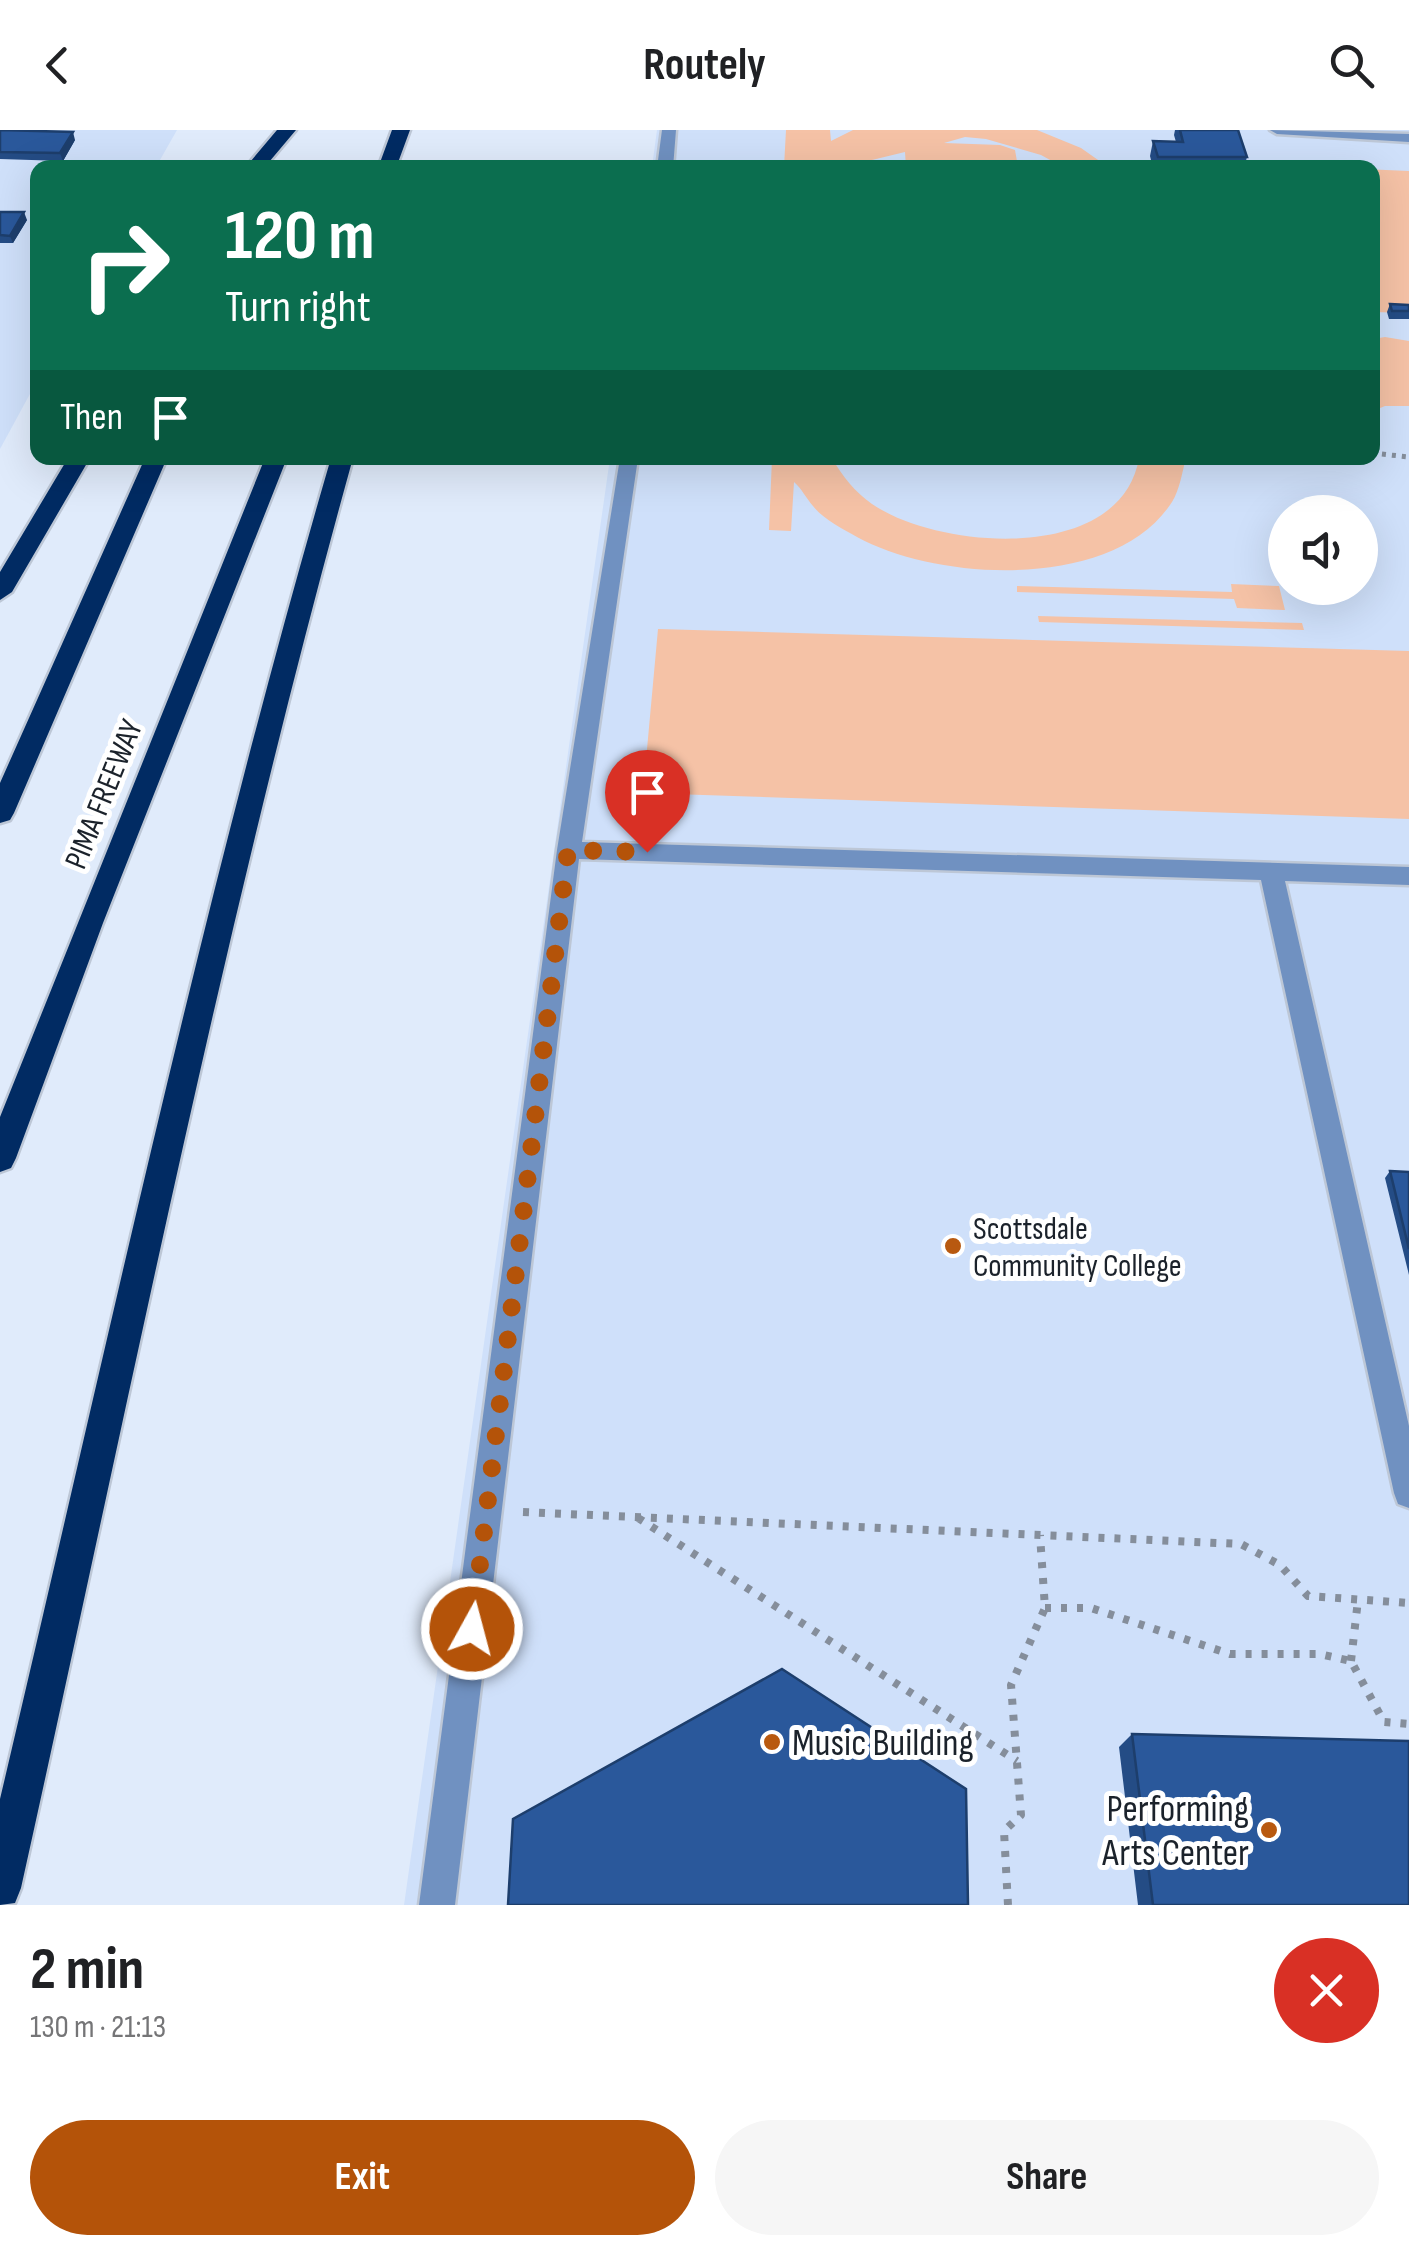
<!DOCTYPE html>
<html lang="en">
<head>
<meta charset="utf-8">
<style>
	:root { --surface:#fff; --page:#f6f6f6; --text:#202124; --muted:#757577; --accent:#b45309 }
	body { margin:0; font-family:"Sofia Sans Condensed",sans-serif; background:var(--page); color:var(--text); height:100vh; display:flex; flex-direction:column; font-size:38px; white-space:nowrap }
	* { box-sizing:border-box; margin:0 }
	p { font-size:32px; color:var(--muted) }
	.icon { flex:none; width:55px; height:55px; fill:none; stroke:currentColor; stroke-width:2; stroke-linecap:round; stroke-linejoin:round }
	.map { position:relative; height:1775px; overflow:hidden }
	.panel { display:flex; flex-direction:column; background:var(--surface); flex:1 }
	.panel>* { flex:none }
	.hud { position:absolute; left:30px; top:30px; width:1350px; height:305px; border-radius:20px; box-shadow:0 10px 40px #0002; background:#0b6e4f; color:#fff; overflow:hidden }
	.controls { position:absolute; left:1268px; top:365px; display:grid; gap:20px }
	.controls a { display:grid; place-items:center; width:110px; height:110px; border-radius:50%; background:var(--surface); box-shadow:0 10px 40px #0002; font-size:50px }
	.pin { position:absolute; display:grid; place-items:center; width:85px; height:85px; color:#fff; margin:-102px -42px; border-radius:50% 50% 50% 0; rotate:-45deg; box-shadow:0 0 10px #0007 }
	.pin .icon { rotate:45deg }
	.me { position:absolute; width:110px; margin:-55px; rotate:7deg; stroke-linejoin:round; filter:drop-shadow(0 0 8px #0008) }
	.turn { display:flex; align-items:center; gap:35px; height:210px; padding:0 30px; font-size:45px }
	.turn .icon { width:130px; height:130px; stroke-width:2.5 }
	.turn b { display:block; font-size:70px; line-height:85px }
	.then { display:flex; align-items:center; height:95px; padding:0 30px; background:#0003; gap:20px; font-size:38px }
	.round { display:grid; place-items:center; flex:none; width:105px; height:105px; border-radius:52px; background:var(--page) }
	.headline { display:flex; align-items:center; justify-content:space-between; height:170px; padding:0 30px }
	h1 { font-size:60px; font-weight:700; line-height:75px }
	.button { display:flex; gap:20px; margin-top:auto; padding:20px 30px }
	.button a { flex:1; height:115px; border-radius:60px; background:var(--accent); color:#fff; font-size:40px; font-weight:700; line-height:115px; text-align:center }
	.button a+a { background:var(--page); color:var(--text) }
	header { display:flex; justify-content:space-between; align-items:center; height:130px; padding:0 30px; background:var(--surface); font-size:45px; font-weight:700 }
	.map>svg:first-child { display:block }
	.built { fill:#cfe0fa; fill-rule:evenodd }
	.green { fill:#f5c2a6 }
	.lines { fill:none; stroke-linecap:round; stroke-linejoin:round }
	.lane-casing { stroke:#bdc7d6; stroke-width:5 }
	.highway-casing { stroke:#bdc7d6; stroke-width:5 }
	.path-far1 { stroke:#858e9b; stroke-width:5; stroke-dasharray:4 6; stroke-linecap:butt }
	.path { stroke:#858e9b; stroke-width:8; stroke-dasharray:6 10; stroke-linecap:butt }
	.lane { fill:#7091c1; fill-rule:evenodd }
	.highway { fill:#012b63; fill-rule:evenodd }
	.wall { fill:#244c85 }
	.shaded-wall { fill:#1d3e6c }
	.building { fill:#2a589b; stroke:#1d3e6c; stroke-width:2.5 }
	.route { stroke:#b45309; stroke-width:18; stroke-dasharray:0 32.4 }
	.poi-dot { fill:#b85910; stroke:#fff; stroke-width:4 }
	.labels { text-anchor:middle; stroke-width:10; stroke-linejoin:round; paint-order:stroke }
	.street-label { font-size:32px; fill:#1b222b; stroke:#fff }
	.poi-label { font-size:32px; fill:#1b222b; stroke:#fff; text-anchor:start }
	.near-poi-label { font-size:38px; fill:#1b222b; stroke:#fff; text-anchor:start }
</style>
</head>
<body>
<header><svg class="icon" aria-label="back" viewBox="0 0 24 24"><path d="M15 5l-7 7 7 7"/></svg>Routely<svg class="icon" aria-label="search" viewBox="0 0 24 24"><circle cx="10" cy="10" r="6"/><path d="M15 15l6 6"/></svg></header>
<div class="map">
<svg width="1409" height="1775" viewBox="0 0 1409 1775">
	<rect width="100%" height="100%" fill="#e0ebfb"/>
	<path class="built" d="M0,0H177L156,37L38,38L37,251L0,319Z
		M657,0H1409V1775H404L610,328H1372V38L652,37ZM1285,382H1360V458H1285Z"/>
	<path class="green" d="M786,0H830L831,11L853,0H1037L1081,18L1108,37H1063L1041,25L986,9L965,7L944,13L1000,15L1015,20L1018,37H906L905,22L843,37H784Z
		M1270,35L1409,41V183L1373,182L1372,38Z
		M1385,207L1409,211V276H1385L1373,281V209Z
		M772,328H832C842,346 855,362 872,374C939,420 1121,434 1139,328H1186C1182,342 1180,359 1172,372C1115,461 939,452 857,407C843,399 823,389 813,376C806,368 802,359 794,352L791,401L769,400Z
		M1231,454L1279,456L1285,480L1237,478L1234,469L1017,462V456L1232,462Z
		M1038,486L1302,493L1304,500L1039,492Z
		M658,499L1409,521V689L643,663Z"/>
	<g class="lines">
		<g class="lane-casing">
			<path id="lane" d="M662,0H676L673,38H657Z
				M1270,0L1409,4V12L1277,4Z
				M620,328H638L582,712L1409,737V755L1285,751L1409,1296V1378L1398,1374L1394,1363L1261,750L579,729L455,1775H419L557,720Z"/>
		</g>
		<g class="highway-casing">
			<path id="highway" d="M277,0H296L264,38H245Z
				M392,0H410L396,38H378Z
				M68,328H90L12,462L0,470V442Z
				M145,328H167L14,683L10,690L0,693V653Z
				M265,328H287L103,793L16,1028L11,1038L0,1042V987Z
				M331,328H353C222,799 127,1281 21,1758L15,1773L0,1775V1669C106,1221 202,770 331,328Z"/>
		</g>
		<path class="path-far1" d="M1372,323L1409,327"/>
		<path class="path" d="M523,1382L1241,1414L1280,1435L1308,1466L1409,1473
			M638,1388L1017,1631
			M1045,1478H1091L1230,1524H1319L1351,1531L1384,1592L1409,1594
			M1351,1531L1358,1470
			M1008,1775L1004,1701L1021,1685L1011,1555L1045,1478L1040,1405"/>
		<use href="#lane" class="lane"/>
		<use href="#highway" class="highway"/>
	</g>
	<path class="wall" d="M0,0L75,10L63,31L0,29Z
		M1175,0H1238L1247,27L1244,38H1153L1150,26L1153,11L1176,12L1174,5Z
		M0,82L27,90L13,113H0Z
		M1390,174L1409,175V189H1389L1387,182Z
		M1390,1041L1409,1042V1145L1385,1048Z
		M1132,1604L1409,1775H1138L1119,1617Z"/>
	<path class="shaded-wall" d="M73,2L75,10L63,31L60,23Z
		M24,82L27,90L13,113L10,106Z"/>
	<path class="building" d="M0,0L73,2L60,23L0,22Z
		M1180,0H1238L1247,27H1158L1153,11L1183,12Z
		M0,82H24L10,106L0,105Z
		M1390,174L1409,175V181H1392Z
		M1390,1041L1409,1042V1119Z
		M782,1539L966,1659L968,1775H508L513,1689Z
		M1132,1604L1409,1611V1775H1153Z"/>
	<g class="lines">
		<path class="route" d="M472,1499L568,720L647,722"/>
	</g>
	<g class="poi-dot">
		<circle cx="953" cy="1116" r="10"/>
		<circle cx="772" cy="1612" r="10"/>
		<circle cx="1269" cy="1700" r="10"/>
	</g>
	<g class="labels">
		<g class="street-label">
			<text transform="translate(103 664) rotate(-68)" y="11">PIMA FREEWAY</text>
		</g>
		<g class="poi-label">
			<text x="973" y="1109">Scottsdale<tspan x="973" dy="37">Community College</tspan></text>
		</g>
		<g class="near-poi-label">
			<text x="792" y="1625">Music Building</text>
			<text x="1249" y="1691" text-anchor="end">Performing<tspan x="1249" dy="44">Arts Center</tspan></text>
		</g>
	</g>
</svg>
<div class="controls">
<a><svg class="icon" aria-label="sound" viewBox="0 0 24 24"><path d="M4 9h4l5-4v14l-5-4H4zM17 9q2 3 0 6"/></svg></a>
</div>
<div class="pin" style="left:647px;top:722px;background:#d93025"><svg class="icon" aria-label="arrive" viewBox="0 0 24 24"><path d="M6 21V4h12l-3 4 3 4H6"/></svg></div>
<svg class="me" style="left:472px;top:1499px" viewBox="-20 -20 40 40"><circle r="17" fill="#b45309" stroke="#fff" stroke-width="3"/><path d="M0-11L8 9 0 5-8 9z" fill="#fff"/></svg>
<div class="hud">
<div class="turn"><svg class="icon" aria-label="right" viewBox="0 0 24 24"><path d="M7 20v-9h11M14 6l5 5-5 5"/></svg><div><b>120 m</b>Turn right</div></div>
<div class="then">Then<svg class="icon" aria-label="arrive" viewBox="0 0 24 24"><path d="M6 21V4h12l-3 4 3 4H6"/></svg></div>
</div>
</div>
<section class="panel">
<div class="headline"><div><h1>2 min</h1><p>130 m · 21:13</p></div><a class="round" style="background:#d93025;color:#fff"><svg class="icon" aria-label="close" viewBox="0 0 24 24"><path d="M6 6l12 12M18 6L6 18"/></svg></a></div>
<div class="button"><a>Exit</a><a>Share</a></div>
</section>
</body>
</html>
